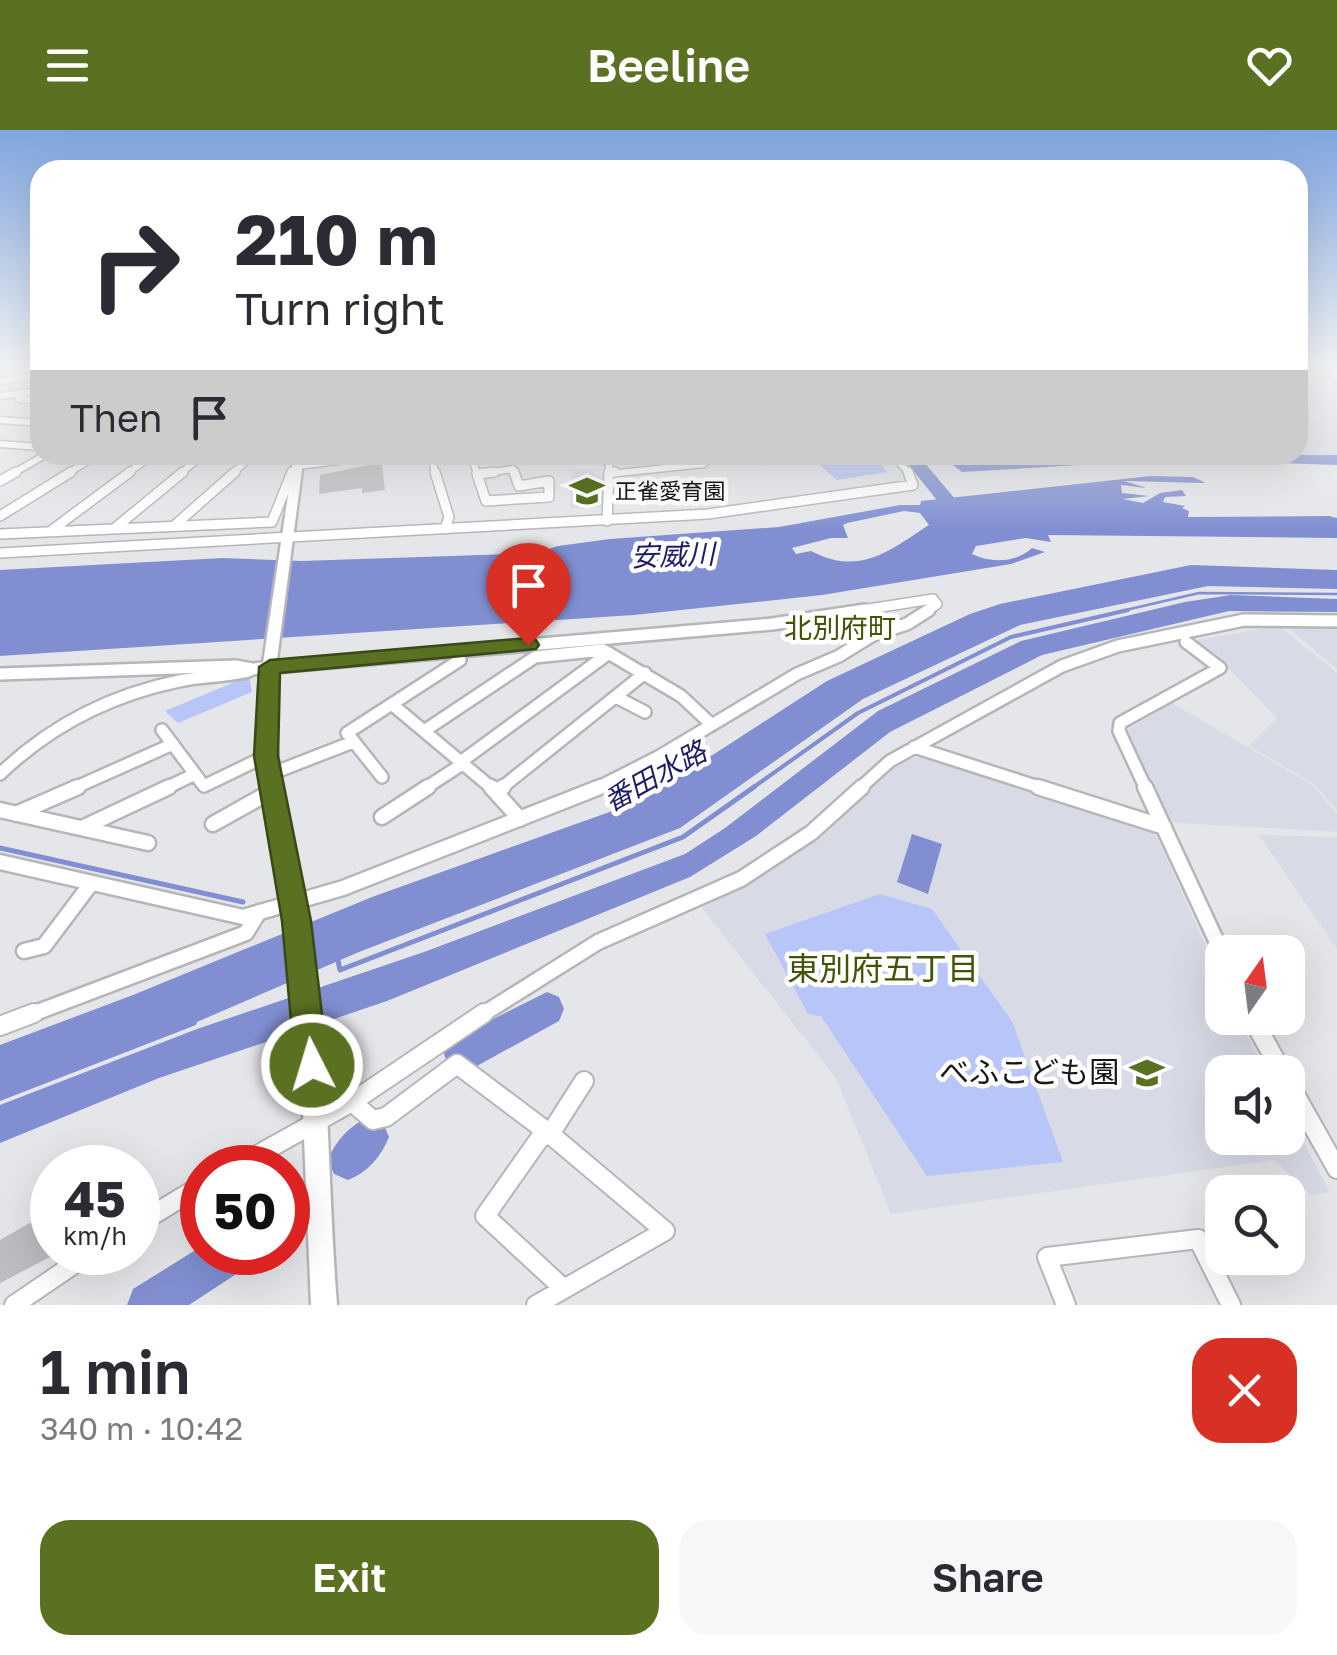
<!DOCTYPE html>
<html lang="en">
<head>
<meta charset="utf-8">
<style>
	:root { --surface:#fff; --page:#f7f7f7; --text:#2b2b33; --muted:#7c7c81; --accent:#5a7122 }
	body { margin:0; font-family:"Golos Text","Noto Sans JP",sans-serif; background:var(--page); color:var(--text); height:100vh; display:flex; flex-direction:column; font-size:38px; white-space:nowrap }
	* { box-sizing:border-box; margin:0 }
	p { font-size:32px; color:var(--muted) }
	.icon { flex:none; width:55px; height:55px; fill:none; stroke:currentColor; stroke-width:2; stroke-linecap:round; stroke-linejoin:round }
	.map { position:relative; height:1175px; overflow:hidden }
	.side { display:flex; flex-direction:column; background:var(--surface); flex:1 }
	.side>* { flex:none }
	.banner { position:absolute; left:30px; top:30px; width:1278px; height:305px; border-radius:30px; box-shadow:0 10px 40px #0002; background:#fff; color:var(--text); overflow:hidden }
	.needle { width:65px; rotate:14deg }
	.buttons { position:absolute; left:1205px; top:805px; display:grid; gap:20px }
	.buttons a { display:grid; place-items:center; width:100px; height:100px; border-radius:20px; background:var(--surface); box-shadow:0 10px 40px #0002; font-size:50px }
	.speed { position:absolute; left:30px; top:1015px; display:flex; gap:20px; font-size:50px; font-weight:700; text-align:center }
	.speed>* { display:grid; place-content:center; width:130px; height:130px; border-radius:50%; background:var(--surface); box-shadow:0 10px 40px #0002; line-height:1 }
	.speed small { font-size:25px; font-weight:400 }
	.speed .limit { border:15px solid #d22; background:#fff; color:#111 }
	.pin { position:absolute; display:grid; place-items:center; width:85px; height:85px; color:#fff; margin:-102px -42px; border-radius:50% 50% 50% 0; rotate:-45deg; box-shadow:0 0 10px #0007 }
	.pin .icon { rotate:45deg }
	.me { position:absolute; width:110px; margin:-55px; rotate:355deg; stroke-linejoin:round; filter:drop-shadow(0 0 8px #0008) }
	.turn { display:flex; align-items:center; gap:35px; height:210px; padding:0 40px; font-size:45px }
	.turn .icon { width:130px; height:130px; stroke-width:2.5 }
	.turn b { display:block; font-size:70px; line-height:85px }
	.then { display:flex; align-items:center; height:95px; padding:0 40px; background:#0003; gap:20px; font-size:38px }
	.round { display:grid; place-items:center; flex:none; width:105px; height:105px; border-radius:30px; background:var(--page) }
	.headline { display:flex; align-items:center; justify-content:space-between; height:170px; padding:0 40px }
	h1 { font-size:60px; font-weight:600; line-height:75px }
	.action { display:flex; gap:20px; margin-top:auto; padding:20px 40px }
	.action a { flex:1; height:115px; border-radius:30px; background:var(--accent); color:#fff; font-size:40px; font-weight:600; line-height:115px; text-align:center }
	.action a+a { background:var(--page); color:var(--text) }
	header { display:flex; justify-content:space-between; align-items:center; height:130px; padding:0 40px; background:var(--accent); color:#fff; font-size:45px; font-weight:600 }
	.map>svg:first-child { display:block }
	.built { fill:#d8dbe6 }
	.green { fill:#b8c5f8 }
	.water { fill:#818fd2; fill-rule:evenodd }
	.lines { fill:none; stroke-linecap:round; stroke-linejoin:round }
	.stream-far2 { stroke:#818fd2; stroke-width:2.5 }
	.stream-far1 { stroke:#818fd2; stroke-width:4 }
	.stream { stroke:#818fd2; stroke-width:5 }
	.river { fill:#818fd2; fill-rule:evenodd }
	.building { fill:#bcbdc0 }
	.street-far4-casing { stroke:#b5b6b9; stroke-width:9 }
	.street-far3-casing { stroke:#b5b6b9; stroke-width:12 }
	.street-far2-casing { stroke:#b5b6b9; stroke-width:16 }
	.street-far1-casing { stroke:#b5b6b9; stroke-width:19 }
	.street-casing { stroke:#b5b6b9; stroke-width:22 }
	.secondary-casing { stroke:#b5b6b9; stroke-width:5 }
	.primary-casing { stroke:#c2c3c3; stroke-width:4 }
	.highway-casing { stroke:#c2c3c3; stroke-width:5 }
	.street-far4 { stroke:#fff; stroke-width:6 }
	.street-far3 { stroke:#fff; stroke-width:9 }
	.street-far2 { stroke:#fff; stroke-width:11 }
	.street-far1 { stroke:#fff; stroke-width:14 }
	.street { stroke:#fff; stroke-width:18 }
	.secondary { fill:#fff; fill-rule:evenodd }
	.primary { fill:#dae1fb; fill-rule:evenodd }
	.highway { fill:#c2cdf8; fill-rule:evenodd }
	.route { fill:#5a7122; stroke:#3a4916; stroke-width:2.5 }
	.labels { text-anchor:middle; stroke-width:9; stroke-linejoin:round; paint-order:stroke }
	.far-poi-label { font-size:22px; fill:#161718; stroke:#fff; text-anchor:start }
	.water-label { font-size:28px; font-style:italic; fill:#1b1b69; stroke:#fff }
	.neighbourhood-label { font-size:28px; fill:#405405; stroke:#fff }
	.near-poi-label { font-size:30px; fill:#161718; stroke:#fff; text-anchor:end }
	.near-neighbourhood-label { font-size:32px; fill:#405405; stroke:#fff }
</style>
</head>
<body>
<header><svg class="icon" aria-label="menu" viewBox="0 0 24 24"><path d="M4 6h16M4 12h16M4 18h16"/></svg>Beeline<svg class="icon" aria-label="heart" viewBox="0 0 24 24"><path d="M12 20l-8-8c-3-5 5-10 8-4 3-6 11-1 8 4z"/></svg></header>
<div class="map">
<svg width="1337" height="1175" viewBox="0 0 1337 1175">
	<rect width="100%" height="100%" fill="#e5e6e9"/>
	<path class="built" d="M1298,235L1337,254V326L1298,325Z
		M572,340H595V345H603V377L570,378Z
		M1279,496L1337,543V680L1314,654L1249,616L1277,588L1231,541L1190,511Z
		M1286,496L1337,498V539Z
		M1172,573L1312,655L1337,684V702L1176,693L1169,689L1126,601Z
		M919,627L1149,699L1158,709L1222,853V888H1238L1265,942H1222V1008H1288V984L1330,1062L1311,1065L1274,1030L891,1084L836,948L702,778L761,745L845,684L901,632Z
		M1259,705L1337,707V819Z"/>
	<path class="green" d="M808,325H873L887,342L837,350Z
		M249,546L252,562L178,593L165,581Z
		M880,764L932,779L1012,891L1063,1032L927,1046L821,886L808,884L765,804Z"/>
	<path class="water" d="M1151,346L1193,347L1206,353L1124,351L1147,358L1121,355L1122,363L1149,366L1123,369L1143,373L1160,363L1182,360L1186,366L1165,367L1163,372L1185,376L1182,378L1189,381L1188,387L1329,386L1337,388V408L1048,405L1051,412L1026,408L976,416L972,424C992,434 1017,432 1032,418L1045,422L1011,434L822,465L634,485L0,526V440L223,428L301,431L537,423L558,416L610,409L779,397L900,375H920L921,371ZM904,381L920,383L929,395C890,420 860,447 811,421L796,424L792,418L831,408H848L843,395L847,393Z
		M1191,435L1337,440V459L1208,456L1020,495L863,569L680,698L359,822L197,892L196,895L0,971V915L133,865L372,767L643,670L827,551L970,484L1000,474Z
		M1231,465L1337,469V482L1229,481L1042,525L890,602L756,706L690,747L387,871L159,948L0,1013V975L197,899L424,822L685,724L725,698L878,581L1021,511L1185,472Z
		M912,704L942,714L928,764L897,752Z"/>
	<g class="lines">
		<path class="stream-far2" d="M1117,482L1199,463L1337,464"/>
		<path class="stream-far1" d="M751,659L858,583L1011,507L1128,480"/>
		<path class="stream" d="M0,718L243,772
			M338,830L340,840L683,707L754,657"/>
		<path class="river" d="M901,325H918L972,389V397H958Z
			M940,325H958L966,332L1170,325L1162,330L962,342Z
			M1176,325H1337V335L1184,330Z
			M547,862L559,867L564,879L559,891L475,937L462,942L449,937L444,924L449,911Z
			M369,987L383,993L389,1007C381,1027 368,1042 348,1050L334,1044L328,1030C336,1010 349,996 369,987Z
			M202,1116V1122H253L247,1137L189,1175H127L133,1159Z"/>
	</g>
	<path class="building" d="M377,333L382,335L385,360L362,363V358L319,364L320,345Z
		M49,1082V1091L52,1089V1126L0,1153V1110Z"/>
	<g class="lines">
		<g class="street-far4-casing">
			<path id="street-far4" d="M0,242L5,235
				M0,251L40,246
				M0,266L40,261
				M19,269L40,271
				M0,290L40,293
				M0,314L40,317
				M136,325H186
				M430,325L436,344
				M471,325L477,344
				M892,325L910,344
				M583,329L594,327L609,333V342
				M12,344L45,325
				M67,344L97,325
				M127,344L152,325
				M180,344L203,325
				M232,344L253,325
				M290,344L298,336L386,325
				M477,344L513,339L515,344
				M609,344L704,334L711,325"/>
		</g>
		<g class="street-far3-casing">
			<path id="street-far3" d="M435,342L449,387L445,399
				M477,344L486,371L549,367V351L519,356L514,342
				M477,344L494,342
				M0,351L16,342
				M0,386L71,342
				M607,391L609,342H615
				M175,395L235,342
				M115,398L183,342
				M52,400L130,342
				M0,404L272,392L292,342
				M0,423L708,384L913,355L908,342
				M849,482L933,469L937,474L925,482"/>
		</g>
		<g class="street-far2-casing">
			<path id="street-far2" d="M605,521L681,566L712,595
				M0,544L236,536L252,539L772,494L865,480
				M616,567L645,582
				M394,576L493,659
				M162,600L204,656L266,626
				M424,601L535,527L603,520
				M914,617L1045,659
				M462,631L609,523
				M0,644C50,596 111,565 179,551C202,546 226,547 249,541
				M268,645L353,612
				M382,647L347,603L460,530
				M72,659L173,614
				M164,659L193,645
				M424,659L464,633
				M500,659L645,543
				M595,659L658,627L797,544L839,526L873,505L907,494L929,480
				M859,659L890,631L1062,536L1118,516L1244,490L1337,491
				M1146,659L1119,601L1120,593L1220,538L1186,512"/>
		</g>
		<g class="street-far1-casing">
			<path id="street-far1" d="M491,657L520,689
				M1038,657L1164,697
				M1145,657L1222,823
				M496,662L503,657
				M0,680L148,713
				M16,684L78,657
				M382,687L428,657
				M213,694L270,662
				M84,697L169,657
				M0,732L243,787L343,758L600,657
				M24,821L44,816L90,755
				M27,886L246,803L259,782
				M480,886L598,812L741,749L811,703L862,657"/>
		</g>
		<g class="street-casing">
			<path id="street" d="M1252,888L1282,942
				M0,896L34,883
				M1288,952L1337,1039
				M352,972L373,990L386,987L457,934L550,1004L665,1101L536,1175
				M234,1038L352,972L484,883
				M138,1094L202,1055
				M564,1159L485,1086L540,1008L550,1004L584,951
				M14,1175L92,1122
				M1066,1175L1047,1127L1198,1109L1231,1175"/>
		</g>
		<g class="secondary-casing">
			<path id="secondary" d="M294,325H304L273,560C274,655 300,746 314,839C330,950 328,1063 337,1175H311L299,889L287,794L263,649L258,590L259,560Z"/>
		</g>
		<g class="primary-casing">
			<path id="primary" d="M1307,235H1319L1337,244V251Z"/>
		</g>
		<g class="highway-casing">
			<path id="highway" d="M1321,235L1337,236V243Z"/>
		</g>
		<use href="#street-far4" class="street-far4"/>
		<use href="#street-far3" class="street-far3"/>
		<use href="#street-far2" class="street-far2"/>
		<use href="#street-far1" class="street-far1"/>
		<use href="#street" class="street"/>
		<use href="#secondary" class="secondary"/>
		<use href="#primary" class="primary"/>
		<use href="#highway" class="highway"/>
	</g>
	<linearGradient id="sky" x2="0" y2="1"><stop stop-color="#7fa5df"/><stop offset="0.59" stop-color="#f3f4f5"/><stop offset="1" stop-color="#f3f4f5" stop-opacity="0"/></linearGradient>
	<rect width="1337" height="400" fill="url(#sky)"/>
	<path class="route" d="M528,508L536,510L539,515L536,519L280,543L278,626L311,791L328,935L324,947L312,952L300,947L295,935L282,791L254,626L259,537L270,530Z"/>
	<defs>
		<g id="school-bare" transform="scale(2.7)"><path d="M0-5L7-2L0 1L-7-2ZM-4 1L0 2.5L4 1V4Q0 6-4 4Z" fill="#5a7122" stroke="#fff" stroke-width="2.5" paint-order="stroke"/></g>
	</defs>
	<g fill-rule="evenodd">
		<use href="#school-bare" x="587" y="361"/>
		<use href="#school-bare" x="1147" y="943"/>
	</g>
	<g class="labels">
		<g class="far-poi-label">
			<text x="615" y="369">正雀愛育園</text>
		</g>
		<g class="water-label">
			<text transform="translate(673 425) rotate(-2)" y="10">安威川</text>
			<text transform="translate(655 646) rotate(-29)" y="10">番田水路</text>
		</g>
		<g class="neighbourhood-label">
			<text x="840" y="508">北別府町</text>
		</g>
		<g class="near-poi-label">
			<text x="1119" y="953">べふこども園</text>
		</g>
		<g class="near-neighbourhood-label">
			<text x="883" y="850">東別府五丁目</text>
		</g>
	</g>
</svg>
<div class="buttons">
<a><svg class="needle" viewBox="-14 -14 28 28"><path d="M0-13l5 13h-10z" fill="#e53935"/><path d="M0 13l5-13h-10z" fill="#7c7c81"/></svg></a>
<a><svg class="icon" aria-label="sound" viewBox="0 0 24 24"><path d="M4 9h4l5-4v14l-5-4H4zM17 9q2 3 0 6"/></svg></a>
<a><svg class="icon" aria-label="search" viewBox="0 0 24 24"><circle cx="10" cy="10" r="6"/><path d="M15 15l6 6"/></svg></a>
</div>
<div class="speed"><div>45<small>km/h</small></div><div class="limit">50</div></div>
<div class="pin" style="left:528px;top:515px;background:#d93025"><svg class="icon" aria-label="arrive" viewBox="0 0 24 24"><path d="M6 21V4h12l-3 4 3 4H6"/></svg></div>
<svg class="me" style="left:312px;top:935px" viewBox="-20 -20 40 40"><circle r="17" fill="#5a7122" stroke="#fff" stroke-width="3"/><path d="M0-11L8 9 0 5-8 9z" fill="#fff"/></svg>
<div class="banner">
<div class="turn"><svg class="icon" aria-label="right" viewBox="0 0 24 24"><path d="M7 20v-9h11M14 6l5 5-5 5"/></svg><div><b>210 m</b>Turn right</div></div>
<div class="then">Then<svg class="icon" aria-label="arrive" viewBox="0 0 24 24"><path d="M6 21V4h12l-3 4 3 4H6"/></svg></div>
</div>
</div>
<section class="side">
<div class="headline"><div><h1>1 min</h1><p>340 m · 10:42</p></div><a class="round" style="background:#d93025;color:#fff"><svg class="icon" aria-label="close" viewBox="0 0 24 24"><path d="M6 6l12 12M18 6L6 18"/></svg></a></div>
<div class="action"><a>Exit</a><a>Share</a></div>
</section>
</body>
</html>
